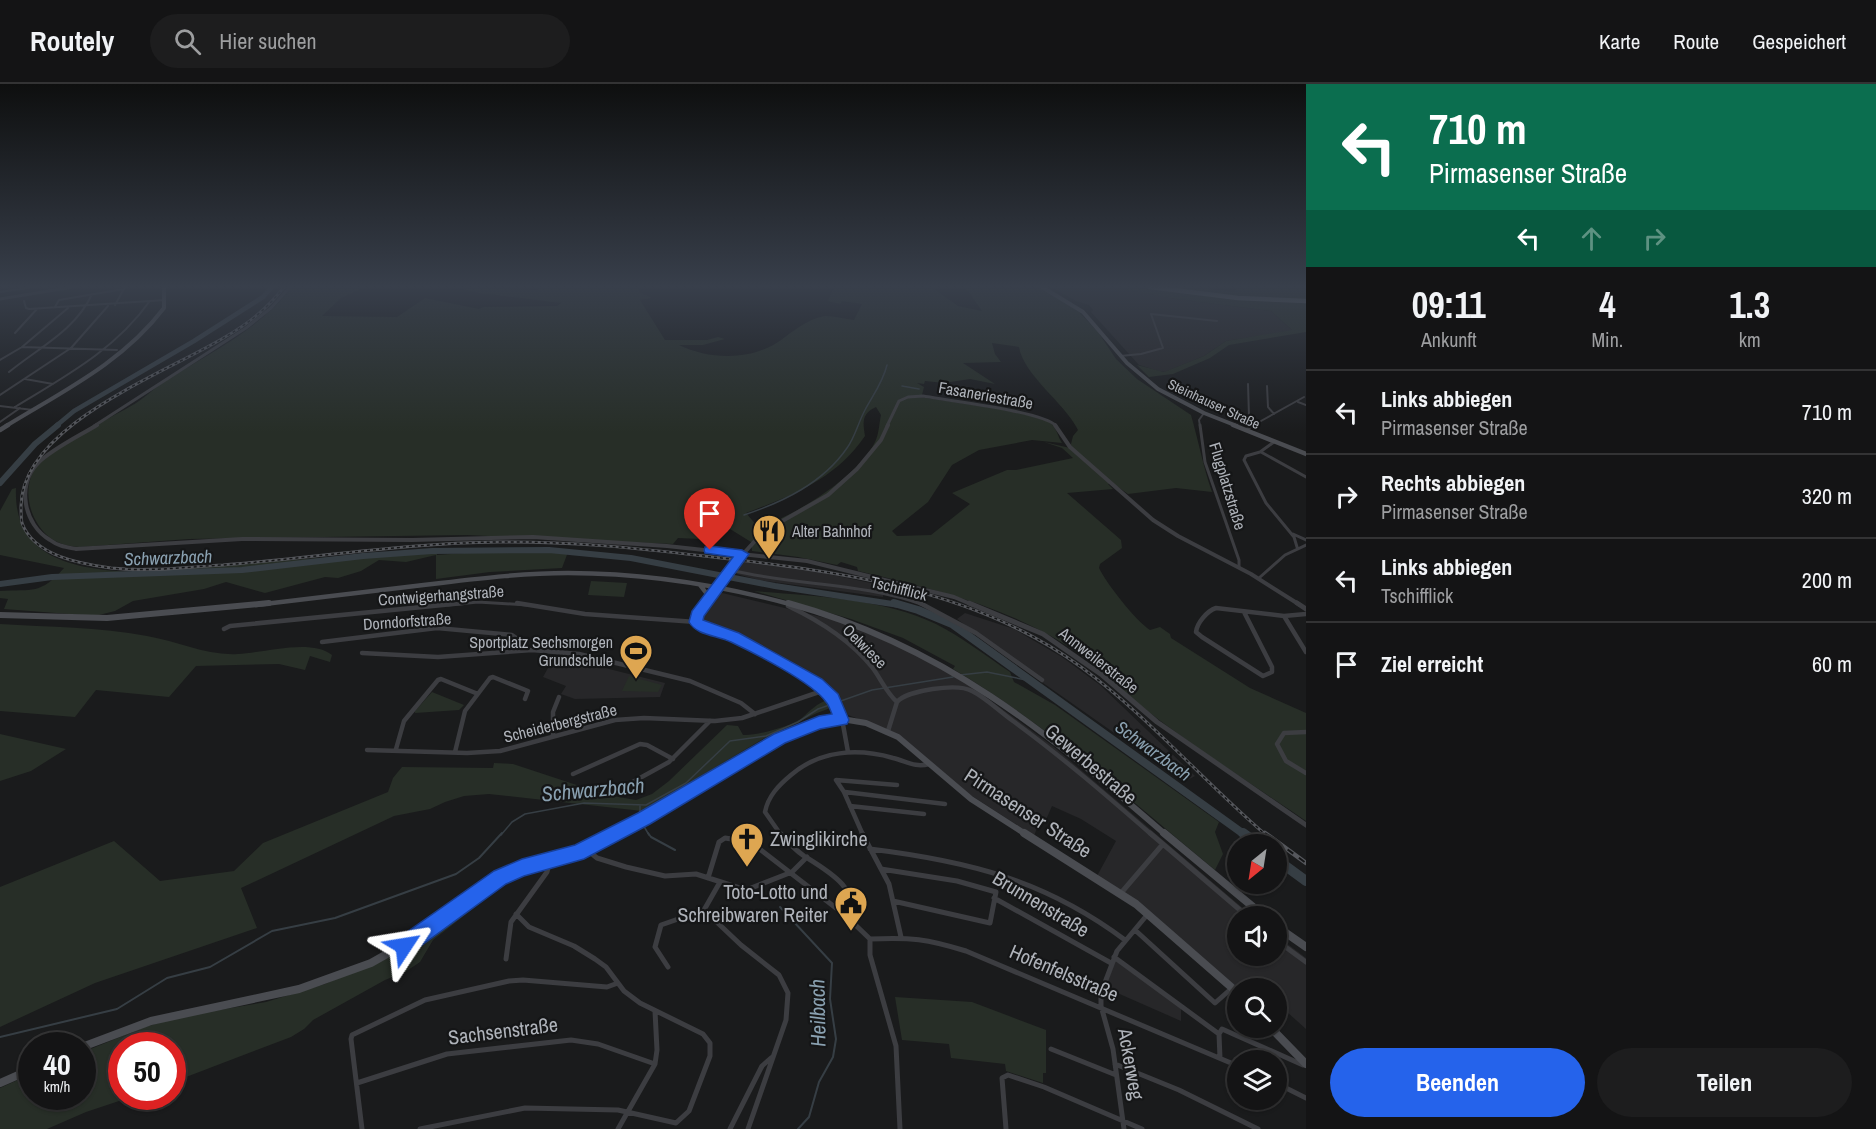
<!DOCTYPE html>
<html lang="de">
<head>
<meta charset="utf-8">
<style>
	:root { --surface:#141415; --page:#1d1d1e; --text:#f1f3f6; --muted:#9d9ea0; --line:#333334; --accent:#2563eb }
	body { margin:0; font-family:"Archivo Narrow",sans-serif; background:var(--page); color:var(--text); height:100vh; display:flex; flex-direction:column; font-size:22px; white-space:nowrap }
	* { box-sizing:border-box; margin:0 }
	p { font-size:20px; color:var(--muted) }
	.icon { flex:none; width:33px; height:33px; fill:none; stroke:currentColor; stroke-width:2; stroke-linecap:round; stroke-linejoin:round }
	.map { position:relative; flex:1; overflow:hidden }
	.side { display:flex; flex-direction:column; background:var(--surface); width:570px }
	.side>* { flex:none }
	.banner { background:#0b6e4f; color:#fff; overflow:hidden }
	.needle { width:39px; rotate:210deg }
	.tools { position:absolute; left:1227px; top:750px; display:grid; gap:12px }
	.tools a { display:grid; place-items:center; width:60px; height:60px; border-radius:50%; background:var(--surface); box-shadow:0 2px 4px #0004,0 0 0 2px var(--line); font-size:30px }
	.speed { position:absolute; left:18px; top:948px; display:flex; gap:12px; font-size:30px; font-weight:700; text-align:center }
	.speed>* { display:grid; place-content:center; width:78px; height:78px; border-radius:50%; background:var(--surface); box-shadow:0 2px 4px #0004,0 0 0 2px var(--line); line-height:1 }
	.speed small { font-size:15px; font-weight:400 }
	.speed .limit { border:9px solid #d22; background:#fff; color:#111 }
	.pin { position:absolute; display:grid; place-items:center; width:51px; height:51px; color:#fff; margin:-62px -26px; border-radius:50% 50% 50% 0; rotate:-45deg; box-shadow:0 0 6px #0007 }
	.pin .icon { rotate:45deg }
	.me { position:absolute; width:66px; margin:-33px; rotate:57deg; stroke-linejoin:round; filter:drop-shadow(0 0 4px #0008) }
	.turn { display:flex; align-items:center; gap:21px; height:126px; padding:0 24px; font-size:27px }
	.turn .icon { width:78px; height:78px; stroke-width:2.5 }
	.turn b { display:block; font-size:42px; line-height:51px }
	.lanes { display:flex; align-items:center; height:57px; padding:0 24px; background:#0003; justify-content:center; gap:30px; direction:ltr }
	.lanes .off { opacity:.35 }
	.eta { display:flex; justify-content:space-evenly; align-items:center; height:102px; text-align:center }
	.eta b { font-size:36px; font-weight:700; line-height:42px }
	.cta { display:flex; gap:12px; margin-top:auto; padding:12px 24px }
	.cta a { flex:1; height:69px; border-radius:36px; background:var(--accent); color:#fff; font-size:24px; font-weight:700; line-height:69px; text-align:center }
	.cta a+a { background:var(--page); color:var(--text) }
	ul { padding:0; list-style:none }
	li { display:flex; align-items:center; gap:18px; height:84px; padding:0 24px; border-top:2px solid var(--line) }
	li div { flex:1 }
	li b { display:block; font-size:22px }
	li em { font-style:normal }
	header { display:flex; align-items:center; gap:36px; box-sizing:border-box; height:84px; padding:0 30px; background:var(--surface); border-bottom:2px solid var(--line) }
	header strong { font-size:28px }
	nav { display:flex; gap:33px; margin-inline-start:auto; font-size:21px }
	.search { width:420px; height:54px; background:var(--page); display:flex; align-items:center; gap:15px; box-sizing:border-box; padding:0 21px; border-radius:33px; color:var(--muted); font-size:22px }
	main { display:flex; flex:1; min-height:0 }
	.map>svg:first-child { display:block }
	.built { fill:#272729 }
	.green { fill:#272e27; fill-rule:evenodd }
	.lines { fill:none; stroke-linecap:round; stroke-linejoin:round }
	.stream-far1 { stroke:#363e44; stroke-width:1.5 }
	.stream { stroke:#363e44; stroke-width:2 }
	.river-far3 { stroke:#363e44; stroke-width:4.5 }
	.river-far2 { stroke:#363e44; stroke-width:6 }
	.river-far1 { stroke:#363e44; stroke-width:8 }
	.river { stroke:#363e44; stroke-width:10 }
	.minor-far3 { stroke:#3c3d41; stroke-width:2 }
	.minor-far2 { stroke:#3c3d41; stroke-width:3 }
	.minor-far1 { stroke:#3c3d41; stroke-width:4.5 }
	.minor { stroke:#3c3d41; stroke-width:5 }
	.tertiary-far2 { stroke:#3c3d41; stroke-width:3 }
	.tertiary-far1 { stroke:#3c3d41; stroke-width:4 }
	.tertiary { stroke:#3c3d41; stroke-width:5 }
	.secondary-far3 { stroke:#4a4c51; stroke-width:4 }
	.secondary-far2 { stroke:#4a4c51; stroke-width:4.5 }
	.secondary-far1 { stroke:#4a4c51; stroke-width:6 }
	.secondary { stroke:#4a4c51; stroke-width:8 }
	.motorway { stroke:#686b71; stroke-width:4.5 }
	.rail-far1-casing { stroke:#55575c; stroke-width:3 }
	.rail-casing { stroke:#55575c; stroke-width:4.5 }
	.rail-far1 { stroke:#151617; stroke-width:1.5; stroke-dasharray:3; stroke-linecap:butt }
	.rail { stroke:#151617; stroke-width:2; stroke-dasharray:7; stroke-linecap:butt }
	.route { fill:#2563eb; stroke:#184099; stroke-width:1.5 }
	.labels { text-anchor:middle; stroke-width:4.5; stroke-linejoin:round; paint-order:stroke }
	.far-street-label { font-size:14px; fill:#afb3ba; stroke:#151617 }
	.street-label { font-size:16px; fill:#afb3ba; stroke:#151617 }
	.poi-label { font-size:16px; fill:#afb3ba; stroke:#151617; text-anchor:start }
	.water-label { font-size:18px; font-style:italic; fill:#8aa1b1; stroke:#151617 }
	.near-street-label { font-size:20px; fill:#afb3ba; stroke:#151617 }
	.near-poi-label { font-size:20px; fill:#afb3ba; stroke:#151617; text-anchor:start }
	.near-water-label { font-size:21px; font-style:italic; fill:#8aa1b1; stroke:#151617 }
</style>
</head>
<body>
<header>
<strong>Routely</strong>
<div class="search"><svg class="icon" aria-label="search" viewBox="0 0 24 24"><circle cx="10" cy="10" r="6"/><path d="M15 15l6 6"/></svg>Hier suchen</div>
<nav><a>Karte</a><a>Route</a><a>Gespeichert</a></nav>
</header>
<main>
<div class="map">
<svg width="1306" height="1045" viewBox="0 0 1306 1045">
	<rect width="100%" height="100%" fill="#1a1b1c"/>
	<path class="built" d="M1051,203H1112L1169,214L1271,227L1293,247L1226,257L1204,272L1165,288L1158,287L1139,281L1091,228L1093,226L1089,221L1076,217Z
		M741,478L814,487L885,502L883,513L759,496L733,489Z
		M718,508L834,536L902,562L971,602L1054,663L1252,832H1238V872H1276L1277,852L1306,874V945L1277,919L1276,904H1248L1242,898L1237,903L1150,828L1097,792L1116,757L1081,735L1052,722L1045,738L1040,736L1034,752L969,710L893,648L848,631L831,608L818,598L791,582L700,539L699,533Z
		M965,529L1014,545L1062,573L1100,601L1195,692L1184,698L1036,594L957,535Z
		M553,575L597,582L665,599L660,613L575,615L561,610L566,602L543,593Z
		M1115,876L1181,924V937L1106,904Z"/>
	<path class="green" d="M292,203H365L341,214L322,232L397,233L425,214L479,225L483,223L557,222L561,219L479,209L454,203L536,206L543,203H638L639,208L652,214L640,216L665,256H707L718,253L725,255L703,261H679C710,276 752,277 781,256C793,247 811,233 826,232C835,232 845,235 854,236L862,220L842,217L840,220L828,217L834,203H931L958,222L982,227L968,207L961,203L1043,205L1079,228L1098,248L1116,275L1137,295L1191,331C1198,355 1203,382 1212,408L1176,404L1128,410L1112,399L1108,400L1113,405L1067,409L1121,456L1122,464L1100,480L1099,484C1106,499 1136,537 1150,546L1160,543L1170,550L1171,554L1250,604L1306,629V737C1252,700 1196,665 1145,625C1115,602 1089,574 1056,555C994,519 926,503 858,487L857,483L841,478L837,481L798,473L752,467L751,458L722,440L701,455L678,454L673,460L467,451L189,455L80,463C60,462 46,455 36,437C28,423 25,404 33,388C45,367 108,335 131,322C144,315 155,303 168,295C212,268 261,244 292,203ZM992,259L1019,263C1024,292 1064,318 1078,346L1073,352L1070,364L1044,358L1062,364L1073,374L1016,386H1007L952,409L970,420L931,451L897,452L892,447L928,418L952,381L979,366L1032,356L1062,359C1058,353 1056,343 1051,339C1040,329 939,316 919,313L916,311H922L924,303L917,299L924,300L925,297L944,299L970,295L995,300L963,279L1001,278L995,270ZM876,323L881,331C879,340 879,350 875,358C859,392 792,434 758,443L746,429C791,412 836,395 865,352C863,339 861,330 876,323Z
		M1112,203H1191L1235,208L1236,203H1306V248L1229,261L1210,274L1173,290L1149,293L1137,281L1164,288L1204,272L1226,257L1292,246L1271,227L1169,214Z
		M16,404C13,475 75,485 132,488L437,465V471L478,468H568L562,484L490,488L436,495V471L406,478L379,476L361,487L338,494L325,493L265,509L226,498L204,505L133,517L115,527L95,532L4,525L8,515L0,514V507C33,505 40,511 64,484L0,471V427L12,405Z
		M591,497L627,499L624,513L588,511Z
		M754,507C812,512 883,514 936,540C962,553 986,572 1010,588L1014,598L1055,621L1219,738L1215,748L1223,770L1215,786C1130,716 1048,641 953,585L955,582L903,554L851,535Z
		M0,540C49,543 99,543 147,552C177,557 207,572 238,570C263,569 311,554 332,571L330,578L310,572L305,586L279,580L196,582L169,613L96,606L75,633L0,627Z
		M629,592L662,601L658,608L622,607Z
		M432,608L464,621L459,626L415,629V627Z
		M829,615L833,623L817,629L763,655L642,727L489,710L464,712L445,718L430,725L394,732L241,804L257,844L95,899L0,943V803L114,757L160,797L234,787L263,759L388,708L393,694L402,683L493,684L494,679L513,680L607,711L636,716L652,710L669,697L727,641L738,642L743,651C756,652 792,642 802,634C811,626 816,620 829,615Z
		M0,650L66,665L31,687L0,697Z
		M480,810L483,817L433,856L420,878L405,888L385,896L313,936L304,945L291,953L173,998L172,962H122V1012L131,1013L86,1028L47,1045H0V1004L31,990L32,1012H82L83,968L145,943L184,932L266,918L325,900L410,863Z
		M895,913L972,918L1046,946V989H1043V999L1006,987L1005,980L951,974L949,960L902,956Z"/>
	<g class="lines">
		<path class="stream-far1" d="M902,302L919,305
			M744,431C783,418 823,399 847,364C855,353 858,339 865,326C873,311 883,298 887,281
			M960,591L987,588L1031,597
			M640,722V732
			M642,739L649,751
			M501,751L512,738L525,730L584,719L646,721L686,699L730,657L766,652L798,638L818,625L872,606L953,593"/>
		<path class="stream" d="M648,749L651,753L675,766
			M780,823L832,879L830,915L836,955L833,973L819,998L809,1033L798,1045
			M0,953L117,925L167,894L210,883L272,847L335,834L456,790L479,774L502,749"/>
		<path class="river-far3" d="M56,342L74,327L194,257L263,213L272,203"/>
		<path class="river-far2" d="M0,399L35,360L58,341
			M0,500L52,493L242,486L363,472L432,467L549,466L631,474L775,502L899,521"/>
		<path class="river-far1" d="M894,519L918,526L952,540L1245,751"/>
		<path class="river" d="M1243,749L1258,760
			M1276,775L1306,797"/>
		<path class="minor-far3" d="M0,208L34,203
			M24,217L26,224L29,225L165,216
			M115,221L125,203
			M55,223L59,216L124,205
			M15,249L37,225
			M22,263L68,224
			M1120,272L1141,270L1163,264L1151,230L1217,237
			M0,276L22,263L117,266
			M9,288C38,264 76,246 92,210
			M25,295L53,300
			M1248,300L1249,332L1256,339
			M1267,302L1268,323L1274,330
			M0,311L71,264L108,222
			M1298,318L1306,321
			M0,322L33,326
			M15,323C64,293 115,266 149,218
			M0,338L20,324
			M1200,342L1199,336L1204,329
			M1252,342L1304,313"/>
		<path class="minor-far2" d="M1200,341L1205,378L1239,476V483
			M1245,346L1254,341
			M1274,358L1260,368L1246,372L1244,376L1266,419L1294,453L1297,463
			M1261,368L1306,393
			M1293,450L1306,456
			M731,486C794,502 862,498 924,521
			M1259,494L1285,471L1306,461
			M448,521L478,518L527,521"/>
		<path class="minor-far1" d="M517,519L585,530L696,538
			M920,519L976,549L1042,596
			M788,522C820,537 849,555 872,583C881,595 886,608 897,618
			M1244,528L1272,583V588L1263,592L1202,553L1196,548C1197,539 1207,527 1216,524L1284,532L1306,530
			M1284,532L1306,568
			M224,545L230,542L463,519
			M322,558L437,544L512,551L515,553L514,566
			M362,569L438,573L532,566L579,570L690,597L741,619L755,630
			M897,618C907,606 957,599 972,607C986,614 999,627 1013,637C1061,672 1106,711 1152,751
			M842,635L848,668
			M888,647L897,618
			M1306,648L1284,649L1277,660L1286,677L1306,689
			M553,652V628L559,613
			M396,665L404,637L438,596L441,595L478,610
			M367,666L467,669L500,667L615,636L644,634L715,637L742,634L825,606
			M455,668L465,627L490,594L493,593L528,607L525,615
			M573,690L640,660L647,661L673,675
			M620,705L669,678L710,637
			M845,708L945,720
			M850,722L924,730
			M781,751L765,728C768,712 779,701 791,691C820,666 858,664 893,674C906,677 915,684 929,680
			M863,751L844,708L836,696L897,701"/>
		<path class="minor" d="M780,749C787,757 795,766 804,772C828,787 861,805 853,839
			M862,749L889,800L901,853
			M1150,749L1247,832
			M757,763L845,831L870,855C911,853 927,855 966,867L1238,982
			M586,765L597,774L626,783L665,792L696,790L746,806L792,788L807,773
			M870,765C968,777 1045,796 1125,856
			M881,785L957,797L996,808L990,839L893,817
			M708,794L719,758L725,754L738,756
			M1121,809L1163,760
			M994,814L1111,879
			M704,826L741,861L779,891L788,909L786,936L748,1045
			M704,826L720,798
			M1135,846L1215,919L1232,904
			M870,855V871L896,962L900,1045
			M1276,856L1306,878
			M1114,873L1219,950
			M506,875L511,838L547,788L550,776
			M668,883L655,863L661,841L704,826
			M1051,965L1116,991
			M1220,974L1219,950L1222,945L1303,981
			M1115,980L1179,1006L1258,1045
			M357,999L447,970L571,956L598,960L655,980
			M1276,999L1306,1014
			M362,1045L351,955L352,951L425,916L509,897L523,896L607,903L618,899
			M420,1045L525,1024L618,1026L676,1039L689,1027L710,972V959L703,950L640,919L624,907L606,883L595,875L574,862L529,843L516,830
			M618,1045L655,980L657,966L655,927
			M730,1045L762,982L771,974
			M1006,1045L1002,994L1008,991L1044,1003L1142,1045
			M1124,1045L1113,965L1101,922V909L1117,867L1147,831"/>
		<path class="tertiary-far2" d="M0,215L73,203
			M94,342L246,244L271,224L290,203
			M887,342L899,317L908,313L923,312C946,316 1046,328 1056,342"/>
		<path class="tertiary-far1" d="M97,341C79,352 52,365 38,379C16,401 24,441 50,456C58,462 66,463 76,465L242,455L412,456L533,453L667,462L807,477L954,513L973,521
			M1055,341L1070,363L1153,436L1178,452L1251,490L1300,521
			M744,469L763,448L828,411L857,385L881,356L888,341
			M704,521L742,470"/>
		<path class="tertiary" d="M706,519L697,531L696,538L701,542L734,553L816,599L830,611L842,635
			M969,519L1043,550L1102,591L1157,638L1306,741
			M1297,519L1306,525"/>
		<path class="secondary-far3" d="M1042,203L1083,228L1127,279L1158,305L1204,329L1237,342
			M6,342C63,307 122,279 164,224V203"/>
		<path class="secondary-far2" d="M1233,341L1306,370
			M0,346L8,341
			M700,501L710,514
			M256,521C317,514 379,506 441,499C483,494 526,489 568,489C645,489 720,501 793,521"/>
		<path class="secondary-far1" d="M788,519C944,562 1046,647 1166,751
			M0,531L107,534L269,519
			M611,751L644,734L780,654L819,639L842,635L866,639L898,653L971,715L1027,751"/>
		<path class="secondary" d="M1024,749L1136,820L1238,909
			M1164,749L1264,832
			M1276,842L1306,863
			M1271,944L1306,980
			M82,963L151,937L299,905L371,879L431,845L481,805L500,793L522,783L577,768L614,749
			M0,999L32,985"/>
		<path class="motorway" d="M1150,203L1238,214L1306,217"/>
		<g class="rail-far1-casing">
			<path id="rail-far1" d="M284,203C268,224 248,240 225,253C166,289 22,341 21,422C21,427 21,435 22,439C34,472 81,480 111,484C148,488 185,483 223,481C314,474 406,459 498,458C567,457 636,464 704,472C835,487 972,503 1081,583C1148,632 1203,697 1266,751"/>
		</g>
		<g class="rail-casing">
			<path id="rail" d="M1265,749L1306,779"/>
		</g>
		<use href="#rail-far1" class="rail-far1"/>
		<use href="#rail" class="rail"/>
	</g>
	<linearGradient id="sky" x2="0" y2="1"><stop stop-color="#0e0f0f"/><stop offset="0.58" stop-color="#383f4b"/><stop offset="1" stop-color="#383f4b" stop-opacity="0"/></linearGradient>
	<rect width="1306" height="349" fill="url(#sky)"/>
	<path class="route" d="M710,462L742,466L749,470L704,532L703,536L739,549L822,595L838,610L849,636L847,640L820,645L785,659L650,740L584,775L524,792L506,800L411,869L404,872L397,869L394,862L397,855L494,787L522,775L575,761L638,729L774,650L819,632L832,630C830,626 829,621 826,618C812,598 754,569 731,558C717,551 697,552 689,538L692,527L733,473L705,469L704,466L705,463Z"/>
	<defs>
		<g id="restaurant-pin" transform="scale(1.725)"><path d="M0 17L-7.5 6A9.5 9.5 0 1 1 7.5 6Z" fill="#dea651" stroke="#151617"/><path d="M-5-6h1v4h1v-4h1v4h1v-4h1v5L-1.5 .5V6h-2V.5L-5-1ZM5-6V6H3V1.5H1.5Q1.5-4 5-6Z" fill="#111"/></g>
		<g id="stadium-pin" transform="scale(1.725)"><path d="M0 17L-7.5 6A9.5 9.5 0 1 1 7.5 6Z" fill="#dea651" stroke="#151617"/><path d="M0-5a6.5 5 0 1 0 0 10a6.5 5 0 1 0 0-10ZM-3.5-1.8h7v3.6h-7Z" fill="#111"/></g>
		<g id="church-pin" transform="scale(1.725)"><path d="M0 17L-7.5 6A9.5 9.5 0 1 1 7.5 6Z" fill="#dea651" stroke="#151617"/><path d="M-1.2-6h2.4v3.5h3.3v2.4h-3.3V6h-2.4V-.1h-3.3v-2.4h3.3Z" fill="#111"/></g>
		<g id="civic-pin" transform="scale(1.725)"><path d="M0 17L-7.5 6A9.5 9.5 0 1 1 7.5 6Z" fill="#dea651" stroke="#151617"/><path d="M-.6-6.5H3V-4.5H.6V-3L4-1V1h2V6H-6V1h2V-1L-.6-3ZM-1.2 2.5V6h2.4V2.5Z" fill="#111"/></g>
	</defs>
	<g fill-rule="evenodd">
		<use href="#restaurant-pin" x="769" y="447"/>
		<use href="#stadium-pin" x="636" y="567"/>
		<use href="#church-pin" x="747" y="755"/>
		<use href="#civic-pin" x="851" y="819"/>
	</g>
	<g class="labels">
		<g class="far-street-label">
			<text transform="translate(1214 320) rotate(25)" y="5">Steinhauser Straße</text>
		</g>
		<g class="street-label">
			<text transform="translate(986 311) rotate(10)" y="6">Fasaneriestraße</text>
			<text transform="translate(1228 402) rotate(73)" y="6">Flugplatzstraße</text>
			<text transform="translate(899 504) rotate(14)" y="6">Tschifflick</text>
			<text transform="translate(441 511) rotate(-4)" y="6">Contwigerhangstraße</text>
			<text transform="translate(407 537) rotate(-4)" y="6">Dorndorfstraße</text>
			<text transform="translate(865 562) rotate(45)" y="6">Oelwiese</text>
			<text transform="translate(1099 576) rotate(38)" y="6">Annweilerstraße</text>
			<text transform="translate(560 639) rotate(-14)" y="6">Scheiderbergstraße</text>
		</g>
		<g class="poi-label">
			<text x="792" y="453">Alter Bahnhof</text>
			<text x="613" y="564" text-anchor="end">Sportplatz Sechsmorgen<tspan x="613" dy="18">Grundschule</tspan></text>
		</g>
		<g class="water-label">
			<text transform="translate(168 474) rotate(-2)" y="6">Schwarzbach</text>
			<text transform="translate(1153 667) rotate(36)" y="6">Schwarzbach</text>
		</g>
		<g class="near-street-label">
			<text transform="translate(1091 680) rotate(40)" y="7">Gewerbestraße</text>
			<text transform="translate(1028 729) rotate(33)" y="7">Pirmasenser Straße</text>
			<text transform="translate(1041 820) rotate(31)" y="7">Brunnenstraße</text>
			<text transform="translate(1064 889) rotate(23)" y="7">Hofenfelsstraße</text>
			<text transform="translate(503 947) rotate(-7)" y="7">Sachsenstraße</text>
			<text transform="translate(1131 980) rotate(80)" y="7">Ackerweg</text>
		</g>
		<g class="near-poi-label">
			<text x="770" y="762">Zwinglikirche</text>
			<text x="828" y="815" text-anchor="end">Toto-Lotto und<tspan x="828" dy="23">Schreibwaren Reiter</tspan></text>
		</g>
		<g class="near-water-label">
			<text transform="translate(593 706) rotate(-5)" y="7">Schwarzbach</text>
			<text transform="translate(818 929) rotate(-91)" y="7">Heilbach</text>
		</g>
	</g>
</svg>
<div class="tools">
<a><svg class="needle" viewBox="-14 -14 28 28"><path d="M0-13l5 13h-10z" fill="#e53935"/><path d="M0 13l5-13h-10z" fill="#9d9ea0"/></svg></a>
<a><svg class="icon" aria-label="sound" viewBox="0 0 24 24"><path d="M4 9h4l5-4v14l-5-4H4zM17 9q2 3 0 6"/></svg></a>
<a><svg class="icon" aria-label="search" viewBox="0 0 24 24"><circle cx="10" cy="10" r="6"/><path d="M15 15l6 6"/></svg></a>
<a><svg class="icon" aria-label="layers" viewBox="0 0 24 24"><path d="M12 4l9 5-9 5-9-5zM3 14l9 5 9-5"/></svg></a>
</div>
<div class="speed"><div>40<small>km/h</small></div><div class="limit">50</div></div>
<div class="pin" style="left:710px;top:466px;background:#d93025"><svg class="icon" aria-label="arrive" viewBox="0 0 24 24"><path d="M6 21V4h12l-3 4 3 4H6"/></svg></div>
<svg class="me" style="left:404px;top:862px" viewBox="-20 -20 40 40"><path d="M0-17L14 15 0 8-14 15z" fill="#2563eb" stroke="#fff" stroke-width="4"/></svg>
</div>
<section class="side">
<div class="banner">
<div class="turn"><svg class="icon" aria-label="left" viewBox="0 0 24 24"><path d="M17 20v-9H6M10 6l-5 5 5 5"/></svg><div><b>710 m</b>Pirmasenser Straße</div></div>
<div class="lanes"><svg class="icon" aria-label="left" viewBox="0 0 24 24"><path d="M17 20v-9H6M10 6l-5 5 5 5"/></svg><svg class="icon off" aria-label="ahead" viewBox="0 0 24 24"><path d="M12 20V5M6 11l6-6 6 6"/></svg><svg class="icon off" aria-label="right" viewBox="0 0 24 24"><path d="M7 20v-9h11M14 6l5 5-5 5"/></svg></div>
</div>
<div class="eta">
<div><b>09:11</b><p>Ankunft</p></div>
<div><b>4</b><p>Min.</p></div>
<div><b>1.3</b><p>km</p></div>
</div>
<ul>
<li><svg class="icon" aria-label="left" viewBox="0 0 24 24"><path d="M17 20v-9H6M10 6l-5 5 5 5"/></svg><div><b>Links abbiegen</b><p>Pirmasenser Straße</p></div><em>710 m</em></li>
<li><svg class="icon" aria-label="right" viewBox="0 0 24 24"><path d="M7 20v-9h11M14 6l5 5-5 5"/></svg><div><b>Rechts abbiegen</b><p>Pirmasenser Straße</p></div><em>320 m</em></li>
<li><svg class="icon" aria-label="left" viewBox="0 0 24 24"><path d="M17 20v-9H6M10 6l-5 5 5 5"/></svg><div><b>Links abbiegen</b><p>Tschifflick</p></div><em>200 m</em></li>
<li><svg class="icon" aria-label="arrive" viewBox="0 0 24 24"><path d="M6 21V4h12l-3 4 3 4H6"/></svg><div><b>Ziel erreicht</b></div><em>60 m</em></li>
</ul>
<div class="cta"><a>Beenden</a><a>Teilen</a></div>
</section>
</main>
</body>
</html>
